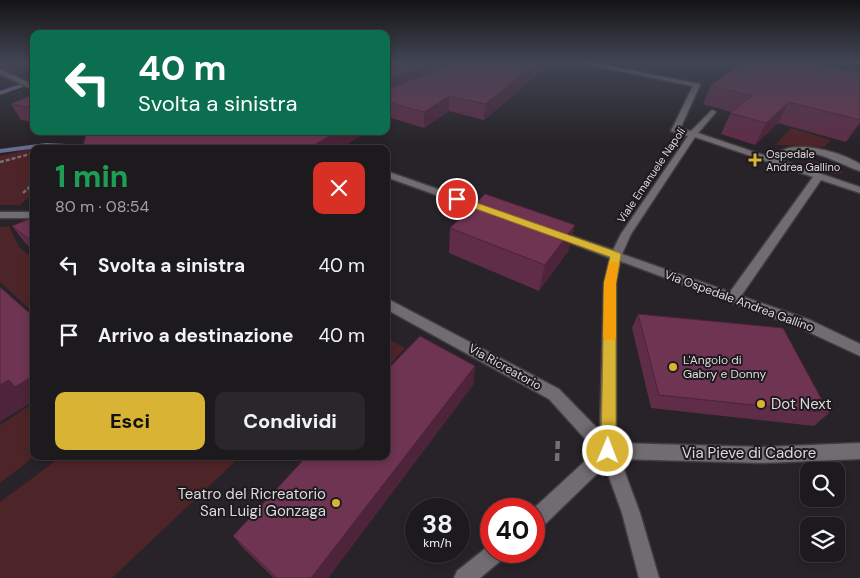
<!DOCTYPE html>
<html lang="it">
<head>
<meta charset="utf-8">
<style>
	:root { --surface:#1d1a1e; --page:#2a272b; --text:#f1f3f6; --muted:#a0a1a4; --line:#3b383c; --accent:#d9b334 }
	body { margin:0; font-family:"DM Sans",sans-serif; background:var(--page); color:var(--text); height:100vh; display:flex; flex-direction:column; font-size:19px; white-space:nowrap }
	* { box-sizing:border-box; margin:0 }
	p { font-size:16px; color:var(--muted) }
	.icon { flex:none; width:28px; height:28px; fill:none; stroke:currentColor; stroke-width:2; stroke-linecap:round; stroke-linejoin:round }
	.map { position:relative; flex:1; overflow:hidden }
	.drawer { position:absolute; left:30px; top:145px; width:360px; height:315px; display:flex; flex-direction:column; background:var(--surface); border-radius:10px; box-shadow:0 2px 8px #0003,0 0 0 1px var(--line) }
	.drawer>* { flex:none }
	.guide { position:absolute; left:30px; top:30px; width:360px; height:105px; border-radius:10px; box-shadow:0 2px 8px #0003,0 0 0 1px var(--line); background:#0b6e4f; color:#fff; overflow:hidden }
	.controls { position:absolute; left:800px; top:462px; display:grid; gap:10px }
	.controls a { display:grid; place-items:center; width:45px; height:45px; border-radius:10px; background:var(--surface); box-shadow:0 2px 8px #0003,0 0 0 1px var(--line); font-size:25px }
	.speed { position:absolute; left:405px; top:498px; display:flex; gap:10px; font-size:25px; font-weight:700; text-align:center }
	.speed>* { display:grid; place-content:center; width:65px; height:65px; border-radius:50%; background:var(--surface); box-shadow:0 2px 8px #0003,0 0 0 1px var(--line); line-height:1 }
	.speed small { font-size:12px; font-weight:400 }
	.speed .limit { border:8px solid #d22; background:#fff; color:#111 }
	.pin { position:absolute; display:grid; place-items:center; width:42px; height:42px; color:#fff; margin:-21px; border:2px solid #fff; border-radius:50%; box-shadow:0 1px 5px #0007 }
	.me { position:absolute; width:55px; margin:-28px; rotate:1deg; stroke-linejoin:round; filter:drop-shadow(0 0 4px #0008) }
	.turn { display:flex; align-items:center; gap:18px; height:105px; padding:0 25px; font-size:22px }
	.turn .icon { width:65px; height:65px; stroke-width:2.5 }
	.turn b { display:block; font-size:35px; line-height:42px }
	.round { display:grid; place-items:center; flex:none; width:52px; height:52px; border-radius:10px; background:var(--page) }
	.overview { display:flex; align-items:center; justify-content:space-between; height:85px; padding:0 25px }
	h1 { font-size:30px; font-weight:800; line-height:38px; color:#1e9e55 }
	.button { display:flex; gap:10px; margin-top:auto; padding:10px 25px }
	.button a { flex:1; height:58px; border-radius:10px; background:var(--accent); color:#111; font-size:20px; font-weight:800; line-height:58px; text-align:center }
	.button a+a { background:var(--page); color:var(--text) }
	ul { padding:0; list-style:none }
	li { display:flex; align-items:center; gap:15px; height:70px; padding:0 25px }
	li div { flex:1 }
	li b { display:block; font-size:19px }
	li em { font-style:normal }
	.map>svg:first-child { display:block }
	.green { fill:#4d2428 }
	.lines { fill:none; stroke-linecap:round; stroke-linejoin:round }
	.stream { fill:#666d93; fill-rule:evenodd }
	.minor-casing { stroke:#413e41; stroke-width:3 }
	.path-far1 { stroke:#736f73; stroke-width:2.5; stroke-dasharray:4 2; stroke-linecap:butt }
	.path { stroke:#736f73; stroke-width:4.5; stroke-dasharray:8 4; stroke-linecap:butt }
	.minor { fill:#706c71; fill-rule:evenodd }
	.wall { fill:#5f2d47 }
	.shaded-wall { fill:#4d2439 }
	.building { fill:#6e3452; stroke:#4d2439 }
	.route { fill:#d9b334; stroke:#8d7422 }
	.slow { fill:#f59e0b }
	.poi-dot { fill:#d9b334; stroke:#1e1a1e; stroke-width:2 }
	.labels { text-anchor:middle; stroke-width:4; stroke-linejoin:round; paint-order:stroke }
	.far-poi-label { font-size:11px; fill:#dddadd; stroke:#1e1a1e; text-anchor:start }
	.far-street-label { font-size:11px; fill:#dddadd; stroke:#1e1a1e }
	.street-label { font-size:12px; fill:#dddadd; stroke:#1e1a1e }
	.poi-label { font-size:12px; fill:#dddadd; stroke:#1e1a1e; text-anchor:start }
	.near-poi-label { font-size:15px; fill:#dddadd; stroke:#1e1a1e; text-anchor:start }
	.near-street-label { font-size:15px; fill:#dddadd; stroke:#1e1a1e }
</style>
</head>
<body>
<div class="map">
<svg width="860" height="578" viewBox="0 0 860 578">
	<rect width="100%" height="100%" fill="#272328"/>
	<path class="green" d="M791,128L831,140L824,147L775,145Z
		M35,148L69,149H34V193L20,205H0V156Z
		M810,160L838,167L844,173C833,176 817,170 807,164V161Z
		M9,226L19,247L34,259V313L0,282V227Z
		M386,338L405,348L386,369Z
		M29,406L34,413L35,456L0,483V425Z
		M62,456H241L112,578H0V502Z"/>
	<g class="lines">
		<path class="stream" d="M34,79V83L0,95V91Z
			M46,143L67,144L70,146L67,148L46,147L0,153V149Z"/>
		<g class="minor-casing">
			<path id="minor" d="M575,62H590L699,84L700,85L680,129L691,131L712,110L716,112L698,133L772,158C790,136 840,152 860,164V171C840,165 799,138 780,160L860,187V193L821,180L741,296L810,320L860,344V356L800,328L620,261L616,283V443L763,447L860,443V459L763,463L620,459L640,513L659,578H639L622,513L605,466L541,528L534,530L533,509L596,451L549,399L386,309V298L559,389L600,431L604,283L610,258L552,236L551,234L552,232H560L613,250L621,234L688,136L671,131L693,86ZM695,137L813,177L730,292L622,254L631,234Z
				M0,69L34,85V90L0,74Z
				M386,171L492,208L493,210L492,212H484L386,177Z
				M0,212H34V218H0Z
				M491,544V551H507L504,558L480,578H454L457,571Z"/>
		</g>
		<path class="path-far1" d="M0,162L34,153
			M23,193L34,183"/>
		<path class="path" d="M557,461L558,437"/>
		<use href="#minor" class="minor"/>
	</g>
	<path class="wall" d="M0,62H34V67L13,73L0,67Z
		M386,62H553L484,120L449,111L424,128L391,118Z
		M860,73V123L846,142L778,123L755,145L721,134L731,112L703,104L711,85Z
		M34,94V122L21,120L11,104Z
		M87,131H300L298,132L303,134V131H369L339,149Z
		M34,217V250L26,244L12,226Z
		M575,225L568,251L539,291L449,253L450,228Z
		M638,314L829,413L814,426L651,408L632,328Z
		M475,366L473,385L328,578H274L245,550L233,536Z"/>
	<path class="shaded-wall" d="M7,62H34V67L13,73Z
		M435,62H469L386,96V81Z
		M538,62H553L484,120L485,104Z
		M449,96V111L424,128V112Z
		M789,102L778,123L755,145L766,123Z
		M391,103V118L386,121V105Z
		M860,121V123L846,142Z
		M261,131H280L282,139L263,149L259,132Z
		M339,131H369L339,149H307Z
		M575,225L568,251L539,291L545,265Z
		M475,366L473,385L328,578H311Z
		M34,375V404L32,402L0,422V385L9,380Z"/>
	<path class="building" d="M386,62H435L386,81Z
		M456,62H538L485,104L449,96L424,112L391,103L386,105V90Z
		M744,62H807L860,73V120L789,102L766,123L730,113L752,96L711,85Z
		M34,94V108L11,104Z
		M87,131H261L259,132L261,135H273L281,131H297L304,134H319L318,131H339L307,149H82Z
		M485,194L575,225L545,265L450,228Z
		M34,217V243L12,226Z
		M0,287L34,317V375L15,387L9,380L0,385Z
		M638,314L783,328L829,413L659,395Z
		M420,336L475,366L311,578H277L233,536L307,456H386V371Z"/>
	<linearGradient id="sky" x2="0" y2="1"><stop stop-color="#151316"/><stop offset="0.43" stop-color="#414553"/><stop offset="1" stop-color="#414553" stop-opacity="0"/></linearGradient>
	<rect width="860" height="143" fill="url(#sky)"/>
	<path class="route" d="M454,197H460L620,253L621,255L616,283V451L614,457L608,459L603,457L601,451L604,283L610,257L454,201Z"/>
	<path class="slow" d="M614,261L619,264L616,283V337L614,340H605L603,337L604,283L609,264Z"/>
	<g class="poi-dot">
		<path d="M752.5 152.5h5v5h5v5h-5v5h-5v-5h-5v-5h5z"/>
		<circle cx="673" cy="367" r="5"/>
		<circle cx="761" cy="404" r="5"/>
		<circle cx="336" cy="503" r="5"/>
	</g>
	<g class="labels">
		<g class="far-poi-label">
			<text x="766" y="158">Ospedale<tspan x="766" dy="13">Andrea Gallino</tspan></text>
		</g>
		<g class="far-street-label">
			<text transform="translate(651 175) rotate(-56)" y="4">Viale Emanuele Napoli</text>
		</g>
		<g class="street-label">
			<text transform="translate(739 301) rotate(20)" y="4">Via Ospedale Andrea Gallino</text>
			<text transform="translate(505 367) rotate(29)" y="4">Via Ricreatorio</text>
		</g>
		<g class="poi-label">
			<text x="683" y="364">L'Angolo di<tspan x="683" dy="14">Gabry e Donny</tspan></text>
		</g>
		<g class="near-poi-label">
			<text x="771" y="409">Dot Next</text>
			<text x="326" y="499" text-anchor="end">Teatro del Ricreatorio<tspan x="326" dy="17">San Luigi Gonzaga</tspan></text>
		</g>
		<g class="near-street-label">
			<text x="749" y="458">Via Pieve di Cadore</text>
		</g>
	</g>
</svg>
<div class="controls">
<a><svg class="icon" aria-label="search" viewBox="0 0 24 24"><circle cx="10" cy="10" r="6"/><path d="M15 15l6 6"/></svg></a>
<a><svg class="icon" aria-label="layers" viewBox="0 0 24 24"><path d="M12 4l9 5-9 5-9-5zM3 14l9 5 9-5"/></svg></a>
</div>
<div class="speed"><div>38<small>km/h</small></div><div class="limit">40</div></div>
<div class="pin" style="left:457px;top:199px;background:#d93025"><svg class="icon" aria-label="arrive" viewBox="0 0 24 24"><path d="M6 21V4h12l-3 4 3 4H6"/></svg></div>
<svg class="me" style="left:608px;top:451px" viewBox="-20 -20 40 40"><circle r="17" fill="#d9b334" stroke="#fff" stroke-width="3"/><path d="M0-11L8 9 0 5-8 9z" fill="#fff"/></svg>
<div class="guide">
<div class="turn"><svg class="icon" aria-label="left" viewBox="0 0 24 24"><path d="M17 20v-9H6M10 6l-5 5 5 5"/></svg><div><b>40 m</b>Svolta a sinistra</div></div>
</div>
<section class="drawer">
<div class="overview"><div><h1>1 min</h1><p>80 m · 08:54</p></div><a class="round" style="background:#d93025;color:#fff"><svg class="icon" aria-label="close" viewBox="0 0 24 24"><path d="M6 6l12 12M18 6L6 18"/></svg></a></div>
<ul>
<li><svg class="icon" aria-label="left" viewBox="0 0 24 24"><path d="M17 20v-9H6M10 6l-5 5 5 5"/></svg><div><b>Svolta a sinistra</b></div><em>40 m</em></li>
<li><svg class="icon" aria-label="arrive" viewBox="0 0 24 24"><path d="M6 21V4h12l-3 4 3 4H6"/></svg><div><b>Arrivo a destinazione</b></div><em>40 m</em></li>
</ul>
<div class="button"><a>Esci</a><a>Condividi</a></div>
</section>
</div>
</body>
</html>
